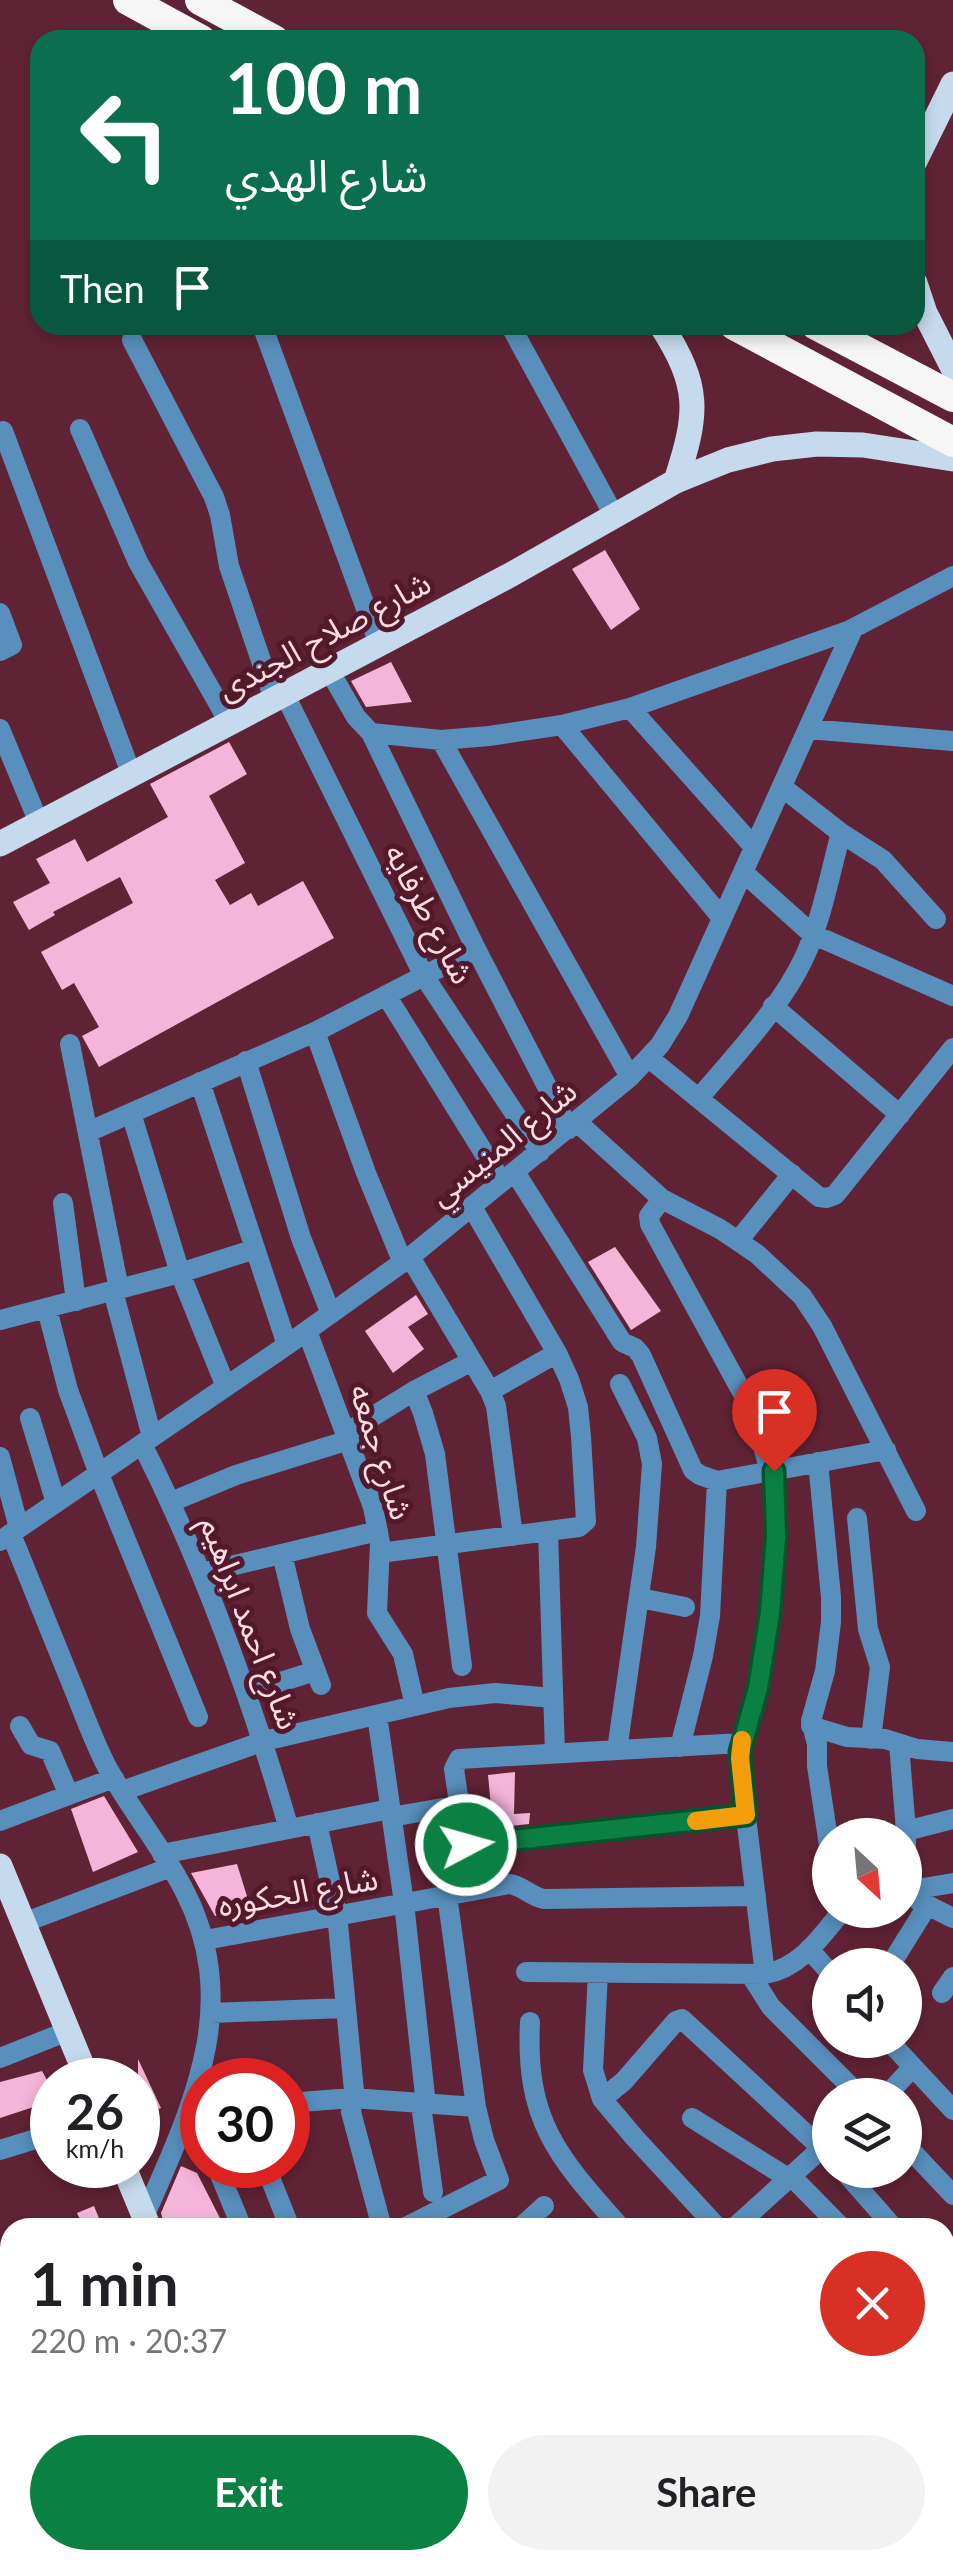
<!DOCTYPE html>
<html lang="en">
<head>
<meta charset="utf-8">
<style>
	:root { --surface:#fff; --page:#f2f2f2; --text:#202124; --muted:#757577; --accent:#0b8043 }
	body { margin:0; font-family:Lato,"Noto Sans Arabic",sans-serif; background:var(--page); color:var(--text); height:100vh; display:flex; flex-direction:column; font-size:38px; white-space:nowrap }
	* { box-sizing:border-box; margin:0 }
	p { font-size:32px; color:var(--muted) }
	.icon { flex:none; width:55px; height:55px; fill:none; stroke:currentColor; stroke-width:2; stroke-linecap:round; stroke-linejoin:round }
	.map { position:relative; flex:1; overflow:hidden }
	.panel { position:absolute; left:0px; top:2218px; width:955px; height:352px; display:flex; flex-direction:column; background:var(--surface); border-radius:30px 30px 0 0; box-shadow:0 5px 15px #0003 }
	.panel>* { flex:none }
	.hud { position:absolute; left:30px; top:30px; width:895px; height:305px; border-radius:30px; box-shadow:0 5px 15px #0003; background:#0b6e4f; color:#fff; overflow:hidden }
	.needle { width:65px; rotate:154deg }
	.fabs { position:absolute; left:812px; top:1818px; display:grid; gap:20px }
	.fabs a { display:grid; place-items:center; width:110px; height:110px; border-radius:50%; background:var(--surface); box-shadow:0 5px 15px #0003; font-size:50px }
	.speed { position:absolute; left:30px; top:2058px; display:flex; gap:20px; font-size:50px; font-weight:700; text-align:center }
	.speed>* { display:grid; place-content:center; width:130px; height:130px; border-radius:50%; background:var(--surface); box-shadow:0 5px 15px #0003; line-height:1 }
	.speed small { font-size:25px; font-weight:400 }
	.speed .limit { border:15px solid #d22; background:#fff; color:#111 }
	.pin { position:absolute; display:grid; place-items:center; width:85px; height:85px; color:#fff; margin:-102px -42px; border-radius:50% 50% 50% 0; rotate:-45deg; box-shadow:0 0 10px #0007 }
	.pin .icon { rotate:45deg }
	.me { position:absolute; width:110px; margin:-55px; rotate:84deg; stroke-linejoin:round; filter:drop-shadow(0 0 8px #0008) }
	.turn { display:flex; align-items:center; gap:35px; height:210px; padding:0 30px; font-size:45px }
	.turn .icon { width:130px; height:130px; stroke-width:2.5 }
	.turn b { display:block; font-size:70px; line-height:85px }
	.then { display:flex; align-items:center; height:95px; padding:0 30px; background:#0003; gap:20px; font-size:38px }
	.round { display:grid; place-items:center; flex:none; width:105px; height:105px; border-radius:52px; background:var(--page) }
	.headline { display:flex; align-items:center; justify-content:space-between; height:170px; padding:0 30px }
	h1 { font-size:60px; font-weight:700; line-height:75px }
	.action { display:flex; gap:20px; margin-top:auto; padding:20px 30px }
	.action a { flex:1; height:115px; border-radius:60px; background:var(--accent); color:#fff; font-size:40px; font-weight:700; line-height:115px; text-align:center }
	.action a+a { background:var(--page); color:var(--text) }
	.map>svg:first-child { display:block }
	.building { fill:#f7b4d9 }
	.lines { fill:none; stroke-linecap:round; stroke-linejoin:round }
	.minor { stroke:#588fbd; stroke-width:20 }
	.major { stroke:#c5daed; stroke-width:25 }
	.highway { stroke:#f6f6f6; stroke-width:30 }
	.route-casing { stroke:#07532c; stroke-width:25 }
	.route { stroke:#0b8043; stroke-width:18 }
	.slow { stroke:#f59e0b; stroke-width:18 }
	.labels { text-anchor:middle; stroke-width:10; stroke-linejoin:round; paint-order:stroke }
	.street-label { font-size:32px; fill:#fedee4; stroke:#54182b }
</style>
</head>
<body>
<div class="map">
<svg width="953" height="2569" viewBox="0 0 953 2569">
	<rect width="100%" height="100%" fill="#602335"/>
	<path class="building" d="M605,550L640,609L611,630L572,569Z
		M391,662L412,702L366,707L351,681Z
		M229,742L247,774L209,796L245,863L215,880L230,905L251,893L258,906L303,881L334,938L99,1067L82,1036L99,1027L74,983L62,990L41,952L133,903L120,877L53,912L55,915L29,930L13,902L50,883L36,859L75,839L87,862L168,817L150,784Z
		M615,1247L661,1311L631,1330L588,1262Z
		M416,1295L428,1314L408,1327L424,1349L393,1373L365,1331Z
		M515,1772L514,1814L530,1813L529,1824L493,1828L488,1775Z
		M104,1796L138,1852L93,1872L71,1809Z
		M237,1864L250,1906L215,1916L191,1873Z
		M138,2059L161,2108L138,2118Z
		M42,2071L52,2089V2101L0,2118V2082Z
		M181,2166L197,2173L225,2228H165L161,2213Z
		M94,2206L103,2228H84L77,2213Z"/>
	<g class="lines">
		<path class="minor" d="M262,325L379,644
			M510,325L615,517
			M132,340L214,497L220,515L229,566L274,699
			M80,429L138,562L229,722
			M3,431L131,773
			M0,613L12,645L0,651
			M329,670L356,717L371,733L441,740L489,736L562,725L630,708L848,631L953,576
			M284,693L424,976L540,1152
			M630,708L754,847
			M562,725L722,918
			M0,729L39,823
			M808,729L953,741
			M371,733L476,949L569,1129
			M441,740L630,1077
			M782,787L841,833L883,860L936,919
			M743,872L812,934L953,996
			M386,995L502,1182
			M773,1006L900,1115
			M315,1032L366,1173L403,1263
			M70,1044L119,1289
			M649,1058L819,1197L827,1198L835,1195L953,1048
			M246,1061L301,1238L331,1314
			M200,1082L287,1345
			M699,1098C733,1058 780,1008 803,960C821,923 830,873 841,833
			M131,1113L180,1273L226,1387
			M577,1122L662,1199L649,1216L650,1224L748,1403L757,1426L770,1471
			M88,1132L315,1032L476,949
			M515,1172L622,1342L635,1348L641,1355L693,1470L700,1475L717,1481L710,1616L703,1656L680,1747
			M662,1199L720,1229L757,1254L802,1296L822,1326L916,1511
			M63,1203L76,1301
			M738,1241L792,1174
			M410,1257L490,1391L496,1406L513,1536
			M113,1291L152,1437
			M47,1309L68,1390L99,1474L198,1717
			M0,1320L180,1273L255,1249
			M307,1331L373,1507L380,1543L377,1613L403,1654L415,1706
			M414,1391L423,1413L435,1454L462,1666
			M490,1391L557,1353
			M30,1418L56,1503
			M346,1433L414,1391L472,1361
			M142,1444C204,1567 251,1697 289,1829
			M0,1457L19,1528
			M818,1462L831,1597V1622L825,1671L811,1721L817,1744V1766L830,1852
			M717,1481L886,1450
			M171,1502L236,1475L349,1440
			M857,1518L868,1629L880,1667L871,1739
			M548,1531L555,1753
			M11,1534C31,1583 51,1633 71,1682C83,1711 93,1740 107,1767C130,1809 162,1847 184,1890C244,2005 191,2109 144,2217
			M0,1541L287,1345L410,1257L630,1077L660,1045L678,1016L853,629
			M380,1553L579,1527L586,1521L581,1437L578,1407L569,1379L557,1353L472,1207
			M282,1554L300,1629L321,1685
			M201,1573L378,1531
			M640,1598L685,1607
			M246,1693L315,1671
			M377,1715L404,1903L426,2105
			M20,1726L31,1745L50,1751L69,1795
			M811,1726L847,1737L885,1739L917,1749L953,1752
			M899,1744L906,1831V1891
			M617,1750L646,1547L652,1464L647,1438L620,1384
			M122,1791L264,1741L449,1698L495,1693L553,1698
			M391,1817L460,1805
			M0,1821L114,1778
			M317,1823L337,1914L354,2091L351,2112L382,2228
			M906,1831L953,1819
			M466,1845L746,1815
			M162,1854L390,1809
			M472,1891L454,1769L459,1759L741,1743
			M905,1891L953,1883
			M919,1901L953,1918
			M23,1923L171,1867
			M205,1940L509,1884C522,1885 531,1897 544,1899L756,1896
			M809,1949L830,1973
			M891,1964L927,1906
			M526,1972L765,1974C801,1968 821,1936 843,1910
			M598,1973L593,2070L602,2099L634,2137L718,2228
			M750,1974L771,2007L859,2095
			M765,1974L739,1759L741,1743L758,1689L770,1613L776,1536L774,1471
			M942,1993L953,1977
			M211,2013L345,2008
			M530,2022C525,2122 558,2157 621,2228
			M888,2040L953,2110
			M0,2058L68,2031
			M887,2095L912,2068
			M602,2099L624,2081L676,2021L682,2019L830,2156
			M288,2103L352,2098L476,2107
			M421,2105L433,2192
			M692,2118L788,2178
			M905,2144L953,2195
			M0,2150L52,2134
			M216,2165L242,2228
			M265,2165L290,2228
			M843,2170L894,2228
			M791,2176L842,2228
			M404,2228L499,2180L484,2140L476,2107L447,1895
			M520,2228L544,2206
			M734,2228L822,2148
			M945,2257L953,2252
			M945,2288L953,2305
			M0,2363L10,2359
			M945,2401L953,2397
			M945,2426L953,2444
			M0,2472L10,2468
			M945,2501L953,2500
			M136,2560L139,2569
			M383,2560L384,2569
			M529,2560L535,2569
			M605,2560L610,2569
			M850,2560L851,2569
			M942,2560L943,2569
			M1,2569L23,2560
			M222,2569L244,2560
			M641,2569V2560
			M722,2569L760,2560"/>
		<path class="major" d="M915,161L953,84
			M915,283L925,313L953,368
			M661,325C701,387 698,413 676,481
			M0,844L512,574L676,481L728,460L772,449L817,444L863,445L953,459
			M0,1866L88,2080
			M123,2165L149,2228
			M285,2560L289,2569"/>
		<path class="highway" d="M128,0L201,40
			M200,0L274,40
			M734,325L953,442
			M816,325L953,397"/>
	</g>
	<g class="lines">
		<g class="route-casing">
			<path id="route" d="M466,1845L746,1815L740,1752L758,1688L770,1613L776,1536L774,1471"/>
		</g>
		<use href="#route" class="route"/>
		<path class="slow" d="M696,1821L746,1815L740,1758L742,1740"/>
	</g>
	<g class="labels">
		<g class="street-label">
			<text transform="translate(324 636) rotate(-28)" y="11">شارع صلاح الجندى</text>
			<text transform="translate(429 914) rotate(62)" y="11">شارع طرفايه</text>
			<text transform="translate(503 1143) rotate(-39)" y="11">شارع المنيسي</text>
			<text transform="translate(381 1452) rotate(72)" y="11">شارع جمعه</text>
			<text transform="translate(250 1623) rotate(69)" y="11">شارع احمد ابراهيم</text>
			<text transform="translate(298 1892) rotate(-10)" y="11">شارع الحكوره</text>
		</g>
	</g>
</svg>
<div class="fabs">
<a><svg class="needle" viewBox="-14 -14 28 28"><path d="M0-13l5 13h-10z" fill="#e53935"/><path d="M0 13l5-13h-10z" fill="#757577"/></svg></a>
<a><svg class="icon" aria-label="sound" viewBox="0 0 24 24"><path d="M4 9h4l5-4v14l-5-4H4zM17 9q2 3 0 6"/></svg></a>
<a><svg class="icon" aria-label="layers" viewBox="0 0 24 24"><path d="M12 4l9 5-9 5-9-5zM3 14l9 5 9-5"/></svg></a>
</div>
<div class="speed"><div>26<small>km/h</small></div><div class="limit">30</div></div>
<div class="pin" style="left:774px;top:1471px;background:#d93025"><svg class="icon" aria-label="arrive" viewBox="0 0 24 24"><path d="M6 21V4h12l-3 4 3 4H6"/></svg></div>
<svg class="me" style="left:466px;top:1845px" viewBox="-20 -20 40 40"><circle r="17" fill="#0b8043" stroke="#fff" stroke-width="3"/><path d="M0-11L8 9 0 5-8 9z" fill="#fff"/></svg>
<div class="hud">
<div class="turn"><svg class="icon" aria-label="left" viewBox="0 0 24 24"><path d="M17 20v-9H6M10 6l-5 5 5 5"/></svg><div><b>100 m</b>شارع الهدي</div></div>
<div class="then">Then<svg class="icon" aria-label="arrive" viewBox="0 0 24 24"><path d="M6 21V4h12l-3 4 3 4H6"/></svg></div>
</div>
<section class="panel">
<div class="headline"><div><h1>1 min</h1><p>220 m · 20:37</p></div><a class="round" style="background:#d93025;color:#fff"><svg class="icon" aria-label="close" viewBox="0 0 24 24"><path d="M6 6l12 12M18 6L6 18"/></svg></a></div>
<div class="action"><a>Exit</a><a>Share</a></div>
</section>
</div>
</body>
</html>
